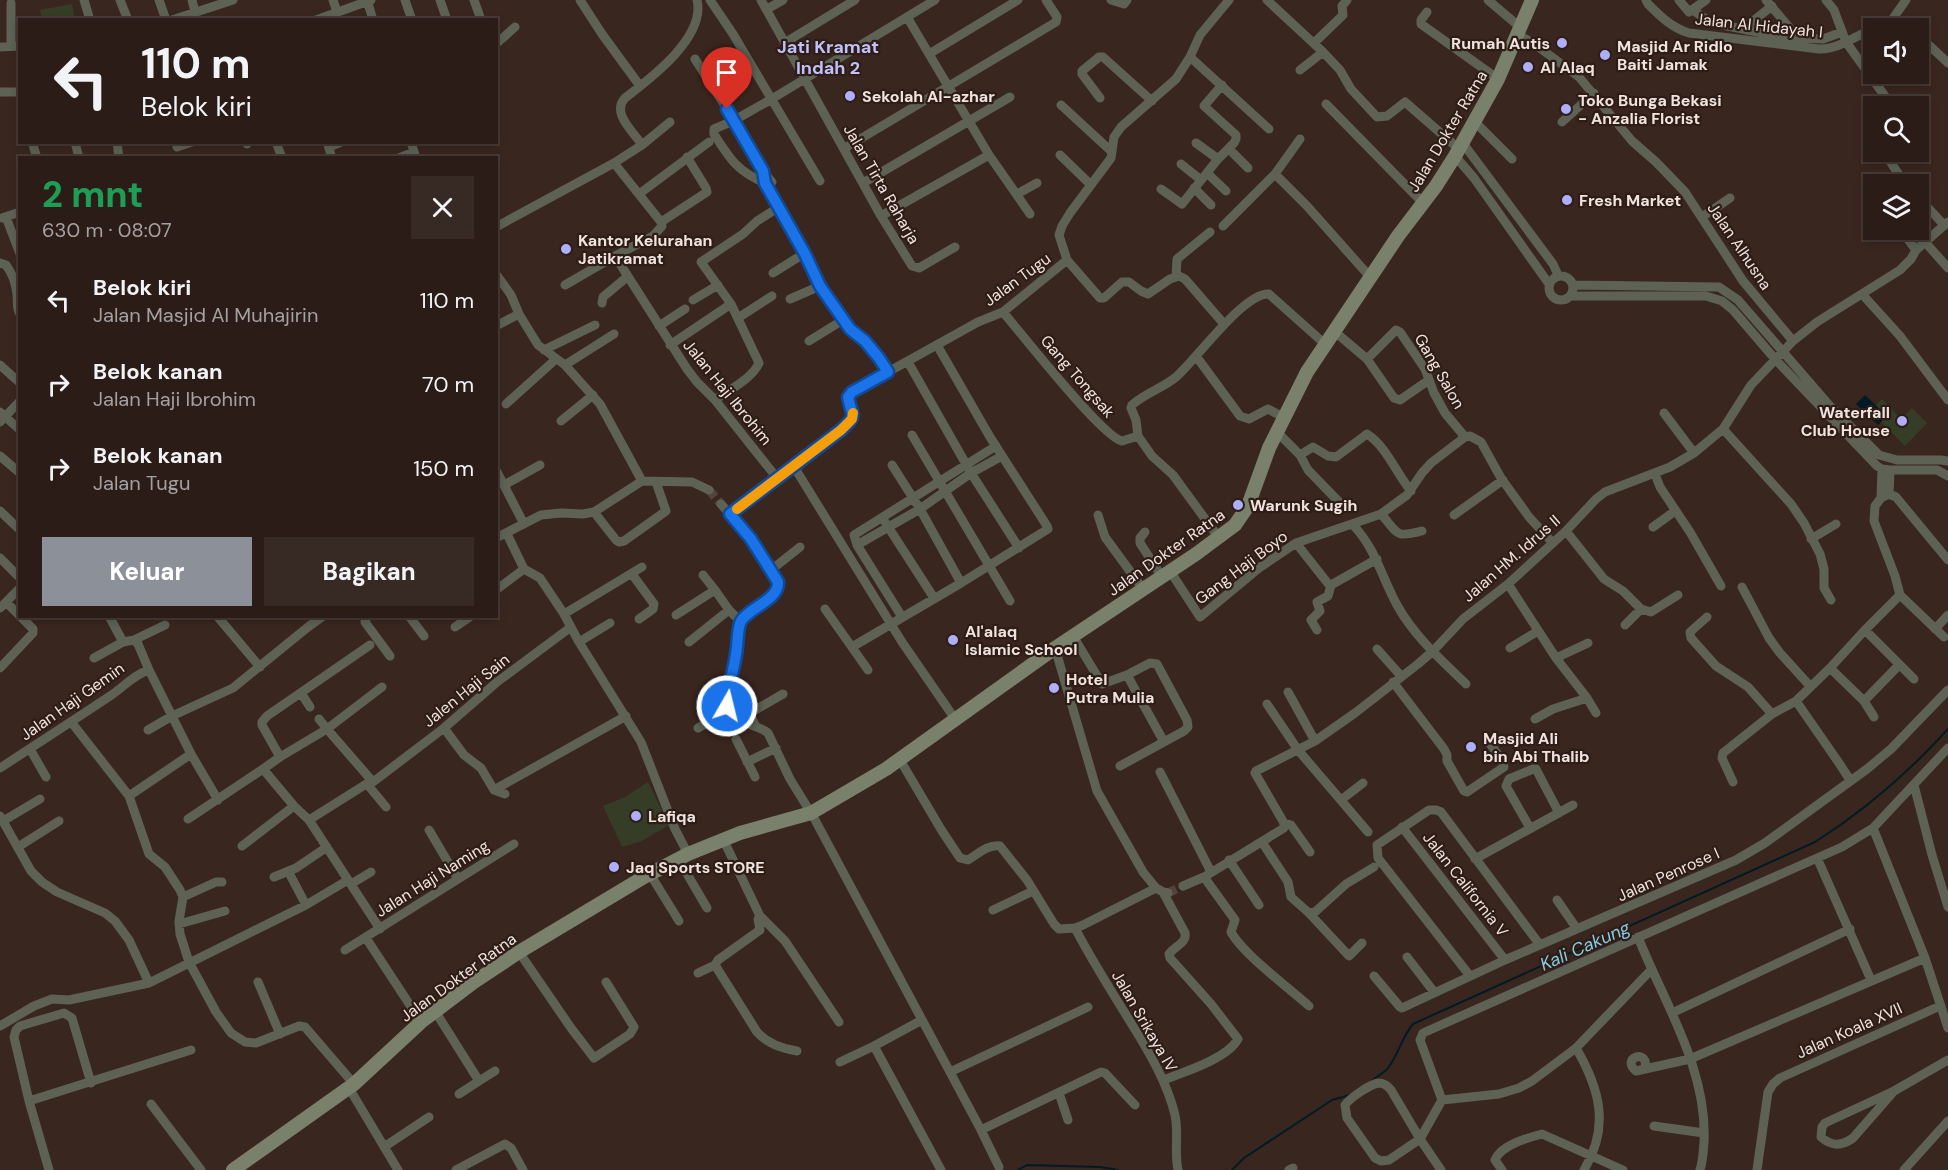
<!DOCTYPE html>
<html lang="id">
<head>
<meta charset="utf-8">
<style>
	:root { --surface:#2b1c17; --page:#372924; --text:#f1f3f6; --muted:#a6a1a1; --line:#473a36; --accent:#8c9099 }
	body { margin:0; font-family:"DM Sans",sans-serif; background:var(--page); color:var(--text); height:100vh; display:flex; flex-direction:column; font-size:22px; white-space:nowrap }
	* { box-sizing:border-box; margin:0 }
	p { font-size:20px; color:var(--muted) }
	.icon { flex:none; width:33px; height:33px; fill:none; stroke:currentColor; stroke-width:2; stroke-linecap:round; stroke-linejoin:round }
	.map { position:relative; flex:1; overflow:hidden }
	.drawer { position:absolute; left:18px; top:156px; width:480px; height:462px; display:flex; flex-direction:column; background:var(--surface); border-radius:0px; box-shadow:0 3px 9px #0003,0 0 0 2px var(--line) }
	.drawer>* { flex:none }
	.hud { position:absolute; left:18px; top:18px; width:480px; height:126px; border-radius:0px; box-shadow:0 3px 9px #0003,0 0 0 2px var(--line); background:#2b1c17; color:var(--text); overflow:hidden }
	.controls { position:absolute; left:1863px; top:18px; display:grid; gap:12px }
	.controls a { display:grid; place-items:center; width:66px; height:66px; border-radius:0px; background:var(--surface); box-shadow:0 3px 9px #0003,0 0 0 2px var(--line); font-size:30px }
	.pin { position:absolute; display:grid; place-items:center; width:51px; height:51px; color:#fff; margin:-62px -26px; border-radius:50% 50% 50% 0; rotate:-45deg; box-shadow:0 0 6px #0007 }
	.pin .icon { rotate:45deg }
	.me { position:absolute; width:66px; margin:-33px; rotate:8deg; stroke-linejoin:round; filter:drop-shadow(0 0 4px #0008) }
	.turn { display:flex; align-items:center; gap:21px; height:126px; padding:0 24px; font-size:27px }
	.turn .icon { width:78px; height:78px; stroke-width:2.5 }
	.turn b { display:block; font-size:42px; line-height:51px }
	.round { display:grid; place-items:center; flex:none; width:63px; height:63px; border-radius:0px; background:var(--page) }
	.overview { display:flex; align-items:center; justify-content:space-between; height:102px; padding:0 24px }
	h1 { font-size:36px; font-weight:800; line-height:45px; color:#1e9e55 }
	.button { display:flex; gap:12px; margin-top:auto; padding:12px 24px }
	.button a { flex:1; height:69px; border-radius:0px; background:var(--accent); color:#fff; font-size:24px; font-weight:800; line-height:69px; text-align:center }
	.button a+a { background:var(--page); color:var(--text) }
	ul { padding:0; list-style:none }
	li { display:flex; align-items:center; gap:18px; height:84px; padding:0 24px }
	li div { flex:1 }
	li b { display:block; font-size:22px }
	li em { font-style:normal }
	.map>svg:first-child { display:block }
	.green { fill:#353d27 }
	.water { fill:#011b24 }
	.lines { fill:none; stroke-linecap:round; stroke-linejoin:round }
	.stream { stroke:#011b24; stroke-width:2 }
	.street-tunnel { stroke:#54423c; stroke-width:9; stroke-dasharray:9 4.5; stroke-linecap:butt }
	.street { stroke:#5d6255; stroke-width:9 }
	.secondary { stroke:#79806b; stroke-width:14 }
	.route-casing { stroke:#114b97; stroke-width:15 }
	.route { stroke:#1a73e8; stroke-width:10 }
	.slow { stroke:#f59e0b; stroke-width:10 }
	.poi-dot { fill:#aeaefb; stroke:#2e1d16; stroke-width:2 }
	.labels { text-anchor:middle; stroke-width:4.5; stroke-linejoin:round; paint-order:stroke }
	.street-label { font-size:16px; fill:#f0e3de; stroke:#2e1d16 }
	.poi-label { font-size:16px; font-weight:bold; fill:#f0e3de; stroke:#2e1d16; text-anchor:start }
	.neighbourhood-label { font-size:18px; font-weight:bold; fill:#bfc1fa; stroke:#2e1d16 }
	.water-label { font-size:18px; font-style:italic; fill:#87cce3; stroke:#2e1d16 }
</style>
</head>
<body>
<div class="map">
<svg width="1948" height="1170" viewBox="0 0 1948 1170">
	<rect width="100%" height="100%" fill="#39261f"/>
	<path class="green" d="M72,4L75,19H42L40,10Z
		M1882,399L1901,419L1912,408L1927,423L1905,446L1870,411Z
		M648,782L669,825L642,841L622,847L603,806L625,797Z"/>
	<path class="water" d="M1865,395L1887,416L1878,425L1856,404Z"/>
	<g class="lines">
		<path class="stream" d="M1372,1081C1377,1076 1384,1073 1388,1068C1398,1055 1402,1037 1413,1024L1815,842C1864,811 1909,772 1948,729
			M1018,1170L1027,1165L1100,1167L1118,1170
			M1232,1170L1244,1158L1332,1100L1350,1095"/>
		<path class="street-tunnel" d="M709,490L721,504
			M1168,893L1183,886"/>
		<path class="street" d="M84,0L90,20
			M120,0L128,20
			M159,0L166,20
			M192,0L195,12
			M333,0L337,12
			M367,0L373,20
			M405,0L412,20
			M440,0L447,20
			M474,0L481,20
			M580,0L602,34L640,86
			M710,0L733,34L820,181
			M761,0L881,216L912,266L919,268L955,247
			M1111,0L1124,4L1127,0
			M1267,0L1323,52L1340,70L1351,89L1377,117L1387,116L1405,102L1459,149
			M1488,0L1521,28
			M1646,0L1648,4C1660,16 1672,28 1689,33L1819,49C1851,50 1880,10 1912,28
			M1679,0L1689,12L1706,0
			M1766,0L1798,38
			M1826,0L1834,10L1846,42L1892,106
			M11,3V46
			M767,9L783,0
			M1693,10L1707,20L1718,24L1767,34L1798,38L1823,39L1842,32
			M1427,12L1421,20V24L1498,79
			M907,17L989,155L1030,214
			M172,20L233,0
			M316,20L371,0
			M1889,24L1906,0
			M1743,29L1772,6
			M1518,35L1533,43L1579,77L1632,141L1656,162L1685,192L1743,281L1793,341
			M1918,35L1948,63
			M786,42L855,0
			M1314,43L1343,15L1342,6L1347,0
			M496,44L515,27
			M0,47L20,46
			M929,54L1018,0
			M1190,57L1269,129
			M695,59L727,109L763,171L772,182
			M1300,70L1323,52
			M0,92H20
			M1100,98L1082,74V71L1099,57H1103L1152,101
			M1326,104L1423,203
			M1061,105L1111,151
			M1475,122L1512,159
			M1562,122L1594,93
			M32,142L37,158
			M75,142L79,158
			M117,142L119,158
			M246,142L247,144
			M276,142L282,158
			M327,142L332,158
			M411,142L416,158
			M1462,142L1553,264L1558,275
			M1196,143L1218,159
			M642,145L670,122
			M177,147L192,142
			M329,147L341,142
			M845,148L1056,22L1057,17L1046,0
			M1229,149L1248,168
			M1884,152L1905,184
			M1060,155L1091,185
			M1455,156L1474,178L1549,284
			M399,158L414,152
			M614,163L661,222L662,226L653,236L615,256L687,369L697,382L715,400L777,478
			M1181,164L1201,180
			M763,171L765,183L805,253L820,286L828,298L850,329L865,341L879,358L888,372
			M1207,173L1226,191
			M1275,174L1307,206L1371,278
			M765,183C737,171 730,159 714,134V129L733,121L770,100L935,0
			M863,183L1010,97
			M1194,188L1211,205
			M1161,189L1182,204L1218,159L1234,143L1236,139V135L1204,106L1222,85
			M639,194L709,142
			M1017,194L1037,183
			M1918,197L1944,225
			M881,216L989,155
			M6,217L20,254
			M1702,217L1730,198
			M2,218L20,212
			M661,222L707,192L706,188L687,157
			M1223,226L1275,174L1300,139
			M496,227L614,163L642,145C633,131 611,113 625,98C651,78 706,37 697,0
			M1901,230L1916,250
			M1925,242L1948,268
			M0,263L6,265C12,273 16,284 17,294C18,302 16,308 20,314
			M773,273L805,253
			M496,274L511,295L519,314L538,345L565,365L600,404L642,481L692,482L709,490
			M1549 288a12 12 0 1 1 24 0a12 12 0 1 1-24 0Z
			M1176,276L1177,259L1210,232
			M565,285L615,256
			M1574,285L1719,287L1738,300L1829,405L1879,455L1897,460H1941L1948,461
			M1862,294L1900,336L1948,400
			M1571,296H1706L1722,301L1733,310L1775,359L1877,466L1882,469L1890,470H1937L1948,476
			M790,299L820,286
			M693,300L718,285
			M602,303L603,297L627,277
			M1003,312C1021,333 1102,437 1122,441L1138,436
			M738,318L772,296
			M1224,324L1185,279L1179,276L1170,279L1148,294L1141,291L1129,282H1122L1104,298H1100L1067,260L1059,235L1062,226L1070,213L1111,158L1114,137L1121,127L1176,79L1190,57L1200,35L1229,0
			M496,326L519,314
			M659,326L685,309
			M1334,331L1367,359L1396,330L1400,332L1425,369L1434,393L1445,413L1465,437
			M809,341L843,320
			M670,345L731,304
			M544,350L595,325
			M1196,356L1240,416L1249,419L1268,409L1285,418
			M1367,359L1394,398L1400,400L1429,380
			M908,362L971,473L1019,548
			M0,365L20,383
			M565,365L614,334
			M715,400C729,390 752,379 759,363L731,304L701,262L743,234L757,221L779,207
			M506,404L556,359
			M0,412L20,430
			M1664,413L1694,453
			M561,421L593,395
			M0,422L20,401
			M1723,429L1791,504L1804,523L1820,554L1824,569V588L1831,600
			M1277,432L1300,455L1313,447L1328,456L1336,457L1367,434C1387,447 1396,473 1411,491
			M912,435L1010,601
			M1300,455L1308,470L1339,502
			M0,456L20,473
			M793,465L902,642L955,719
			M892,465L920,509L961,583
			M496,470L524,524
			M1655,474L1660,487L1690,532L1721,586
			M504,485L540,465
			M1889,494L1896,497L1948,560
			M1889,494L1890,470
			M1881,498L1882,469
			M721,504L751,539L778,581C779,598 752,607 742,621C739,625 739,633 738,638C735,659 726,681 727,702C727,707 728,711 731,715C741,725 757,724 768,733L790,779L814,818L981,1130L999,1167
			M0,511L20,530
			M594,512L616,540L619,542L624,541L666,511L656,482
			M730,514L841,430C858,413 851,418 848,397L852,392L978,322L1003,312L1067,260
			M1381,514C1399,534 1394,538 1422,531
			M1098,515L1105,537L1143,589
			M1454,515L1503,480
			M885,522L934,598
			M1353,525C1376,549 1381,576 1397,605C1414,636 1441,660 1466,684
			M1653,527L1675,511
			M1566,531L1604,579L1623,591L1641,609L1651,612L1678,595
			M1145,532L1140,538V543L1162,577
			M507,534L524,569L540,578L564,614L579,642L641,742L675,829L688,854
			M496,538L541,515L561,513L583,514L594,512L642,481
			M1219,538L1173,475L1152,456L1138,436L1136,420L1131,408L1132,405C1145,393 1163,388 1176,377C1196,360 1244,292 1269,294L1325,344
			M1811,539L1836,524
			M1296,543L1330,586
			M857,545L920,509L971,473L1002,456
			M0,558L20,578
			M771,570L800,547
			M1170,571L1200,617L1259,568L1296,543L1381,514L1407,495L1422,473L1431,463L1465,437L1470,436L1481,442L1501,478L1529,517L1552,542
			M632,574L654,604L653,609L639,619
			M703,575L715,590
			M1508,584L1556,658L1587,698L1596,713
			M1742,587L1769,638L1780,653L1810,686
			M496,590L524,569
			M1900,595L1944,637
			M6,602L20,616
			M0,608L20,588
			M825,609L868,670
			M564,614L642,567
			M676,615L715,590L729,610L741,622
			M109,616L123,642
			M217,616L260,667
			M367,616L365,622L390,656
			M409,616L424,636
			M902,617L857,545L854,535L996,446
			M1707,617L1690,632L1691,638L1716,666L1748,687L1772,714
			M1625,625L1641,609
			M455,627L471,616
			M1935,629L1948,615
			M1317,630L1311,620L1320,611L1317,602L1328,596L1331,585L1377,559
			M1865,630L1914,679
			M1073,636L1102,684L1127,675L1150,663L1157,664L1187,720L1188,727L1184,731L1120,766
			M134,640L165,625
			M579,642L610,623
			M689,642L729,610
			M852,647L961,583L1048,529L1047,526L990,437L937,345
			M1055,648L1097,791L1143,872L1156,888L1163,892L1168,893
			M1510,648L1538,631
			M1377,649L1401,676
			M94,658L123,642L134,640L138,644L149,670
			M1556,658L1588,643
			M0,668L33,633V629L20,616
			M1830,668L1864,701L1874,717
			M1127,675L1164,742
			M1393,682L1444,749L1447,755V761L1464,791L1467,792L1504,767L1502,760L1488,741
			M382,687L327,729L373,782L444,728L497,682L571,627
			M1288,692L1315,741
			M301,693L310,707
			M1796,701L1839,763L1850,780
			M1864,701L1899,665
			M1267,704L1298,750L1368,832
			M319,719L327,729L280,757L263,769L294,806L309,820L380,929
			M1535,719L1553,709L1587,698
			M72,723L129,796L149,854L165,867L180,890L183,897L179,921L180,934L189,962L216,1012L231,1033L245,1042L256,1043L299,1026L305,1027L354,1084
			M755,725L750,713L783,694
			M444,728L464,755L481,768L494,790L505,794
			M698,728L728,711
			M148,730L172,716L233,688L308,627L323,616
			M736,739L755,777
			M30,749L46,777
			M191,754L218,800
			M280,757L262,725V722L267,716L370,645
			M900,760L942,831L960,858L968,860C978,854 988,844 1000,846L1027,880L1054,924L1059,929L1075,928L1083,925L1156,888
			M747,762L776,748
			M0,768C37,744 74,720 110,696C124,687 133,675 149,670L191,754L129,796
			M1160,772L1211,872
			M1733,782L1722,758L1723,753L1772,714L1796,701L1830,668L1865,630L1900,595L1895,576L1874,521L1875,506L1881,498L1889,494
			M367,784L386,807
			M1914,785L1932,855L1948,907
			M494,790L626,716
			M1341,800L1363,783
			M0,816L31,871L42,882L57,892L105,913L115,921L129,940L149,983
			M188,819L263,769
			M309,820L371,781
			M3,821L40,799
			M1284,823L1291,825L1310,852
			M1402,827L1505,960
			M1530,828L1506,786L1509,779L1533,769H1536L1559,813
			M1873,828L1925,958L1948,1028
			M429,830L458,879
			M724,841L760,916L785,941L839,1022
			M1262,842L1288,882L1291,897L1309,913L1315,912L1346,884L1374,867
			M242,846L294,806
			M18,847L59,821
			M1475,859L1573,805
			M679,860L707,908
			M1229,860L1259,905
			M1818,860L1871,980
			M288,871L306,905
			M650,874L679,921
			M274,877L296,868L327,847
			M1204,877L1235,920L1231,932C1243,954 1289,988 1309,1006
			M351,884L371,872
			M1183,886L1204,877L1284,828V823L1255,773L1256,771L1315,741L1355,713L1418,664L1433,651L1463,619L1508,584L1566,531L1596,499L1605,492L1670,467L1694,453L1723,429L1751,385L1793,341L1817,322L1900,270L1911,259L1916,250L1948,222
			M1163,892L1185,933C1187,943 1175,946 1169,954L1170,958L1211,1004L1238,1039C1227,1059 1184,1072 1163,1080
			M183,897L216,882H222
			M1557,900L1577,929
			M993,910L1033,891
			M1309,913L1349,956L1362,943
			M760,916L758,919L760,930L718,960L715,965L757,1032C768,1044 781,1048 797,1051
			M179,924L225,911
			M1075,928C1092,961 1112,992 1131,1023C1149,1052 1167,1082 1175,1115C1179,1133 1174,1151 1178,1170
			M1638,937C1664,1003 1708,1069 1704,1143C1703,1152 1703,1161 1700,1170
			M366,938L421,1022
			M345,950L514,844
			M519,952L571,1028L594,1058L630,1034L634,1027L606,982
			M1407,957L1434,992
			M698,973L715,965
			M1374,976L1400,1007L1402,1008L1505,960L1736,860L1765,843L1867,769L1891,749L1948,690
			M1470,976L1378,858L1377,845L1429,810H1436L1441,812L1540,945
			M258,982L280,1034
			M435,1011L479,1081L459,1094
			M1672,1013L1850,929
			M922,1020L874,1046L941,1170
			M0,1026L34,1006L52,999L69,1000L149,983L306,905L348,880
			M1576,1048C1600,1089 1610,1127 1584,1170
			M840,1062L874,1046
			M1645,1068C1649,1048 1620,1058 1636,1071L1690,1059L1925,958
			M950,1072L1088,1007
			M479,1081L495,1071
			M349,1088L398,1170
			M1894,1091L1853,1138C1842,1146 1832,1147 1821,1137L1822,1127L1825,1123L1894,1091L1948,1060
			M1059,1093L1068,1120
			M1442,1100L1499,1094L1519,1088L1532,1081L1576,1048L1651,970
			M29,1101L191,1050
			M151,1104L201,1170
			M1654,1126L1704,1133
			M981,1130L1101,1072L1105,1073L1135,1105
			M384,1147L429,1117
			M49,1170L29,1101L14,1037L16,1030L20,1026L64,1013L72,1018L91,1083
			M456,1170L505,1144L511,1148L523,1170
			M1289,1170L1293,1168
			M1441,1170L1420,1139L1391,1090C1388,1086 1383,1083 1378,1083C1369,1085 1350,1098 1345,1105L1347,1118L1375,1158L1381,1161L1389,1160L1420,1139L1442,1100L1420,1040L1423,1033L1842,847L1873,828L1948,748
			M1502,1170L1495,1160C1501,1145 1527,1138 1542,1134L1623,1170
			M1757,1170L1768,1092L1773,1084L1780,1078L1940,1006
			M1904,1170L1948,1121"/>
		<path class="secondary" d="M233,1170L354,1084L421,1022L474,982L519,952L644,877L688,854L740,833L811,813L886,769L1055,648L1196,554L1235,525L1248,506L1269,448L1307,372L1398,236L1436,186L1455,156L1498,79L1532,0"/>
	</g>
	<g class="lines">
		<g class="route-casing">
			<path id="route" d="M727,109L763,171L765,183L805,254L820,286L850,329L865,341L879,358L888,372L852,392L848,397C852,418 858,414 841,430L730,514L751,539L778,582C779,600 750,607 741,621C737,629 738,644 736,654C734,669 729,685 726,700L727,706"/>
		</g>
		<use href="#route" class="route"/>
		<path class="slow" d="M737,509L841,430L852,419L853,413"/>
	</g>
	<g class="poi-dot">
		<circle cx="1562" cy="43" r="6"/>
		<circle cx="1605" cy="55" r="6"/>
		<circle cx="1528" cy="67" r="6"/>
		<circle cx="850" cy="96" r="6"/>
		<circle cx="1566" cy="109" r="6"/>
		<circle cx="1567" cy="200" r="6"/>
		<circle cx="566" cy="249" r="6"/>
		<circle cx="1902" cy="421" r="6"/>
		<circle cx="1238" cy="505" r="6"/>
		<circle cx="953" cy="640" r="6"/>
		<circle cx="1054" cy="688" r="6"/>
		<circle cx="1471" cy="747" r="6"/>
		<circle cx="636" cy="816" r="6"/>
		<circle cx="614" cy="867" r="6"/>
	</g>
	<g class="labels">
		<g class="street-label">
			<text transform="translate(1759 25) rotate(6)" y="6">Jalan Al Hidayah I</text>
			<text transform="translate(1447 131) rotate(-59)" y="6">Jalan Dokter Ratna</text>
			<text transform="translate(882 184) rotate(60)" y="6">Jalan Tirta Raharja</text>
			<text transform="translate(1740 246) rotate(56)" y="6">Jalan Alhusna</text>
			<text transform="translate(1017 279) rotate(-36)" y="6">Jalan Tugu</text>
			<text transform="translate(1440 371) rotate(60)" y="6">Gang Salon</text>
			<text transform="translate(1078 376) rotate(49)" y="6">Gang Tongsak</text>
			<text transform="translate(728 392) rotate(51)" y="6">Jalan Haji Ibrohim</text>
			<text transform="translate(1166 552) rotate(-35)" y="6">Jalan Dokter Ratna</text>
			<text transform="translate(1511 558) rotate(-41)" y="6">Jalan HM. Idrus II</text>
			<text transform="translate(1241 567) rotate(-37)" y="6">Gang Haji Boyo</text>
			<text transform="translate(466 690) rotate(-39)" y="6">Jalen Haji Sain</text>
			<text transform="translate(72 701) rotate(-35)" y="6">Jalan Haji Gemin</text>
			<text transform="translate(1668 874) rotate(-24)" y="6">Jalan Penrose I</text>
			<text transform="translate(432 878) rotate(-32)" y="6">Jalan Haji Naming</text>
			<text transform="translate(1466 884) rotate(52)" y="6">Jalan California V</text>
			<text transform="translate(458 977) rotate(-36)" y="6">Jalan Dokter Ratna</text>
			<text transform="translate(1145 1021) rotate(60)" y="6">Jalan Srikaya IV</text>
			<text transform="translate(1849 1030) rotate(-24)" y="6">Jalan Koala XVII</text>
		</g>
		<g class="poi-label">
			<text x="1550" y="49" text-anchor="end">Rumah Autis</text>
			<text x="1617" y="52">Masjid Ar Ridlo<tspan x="1617" dy="18">Baiti Jamak</tspan></text>
			<text x="1540" y="73">Al Alaq</text>
			<text x="862" y="102">Sekolah Al-azhar</text>
			<text x="1578" y="106">Toko Bunga Bekasi<tspan x="1578" dy="18">- Anzalia Florist</tspan></text>
			<text x="1579" y="206">Fresh Market</text>
			<text x="578" y="246">Kantor Kelurahan<tspan x="578" dy="18">Jatikramat</tspan></text>
			<text x="1890" y="418" text-anchor="end">Waterfall<tspan x="1890" dy="18">Club House</tspan></text>
			<text x="1250" y="511">Warunk Sugih</text>
			<text x="965" y="637">Al'alaq<tspan x="965" dy="18">Islamic School</tspan></text>
			<text x="1066" y="685">Hotel<tspan x="1066" dy="18">Putra Mulia</tspan></text>
			<text x="1483" y="744">Masjid Ali<tspan x="1483" dy="18">bin Abi Thalib</tspan></text>
			<text x="648" y="822">Lafiqa</text>
			<text x="626" y="873">Jaq Sports STORE</text>
		</g>
		<g class="neighbourhood-label">
			<text x="828" y="53">Jati Kramat<tspan x="828" dy="21">Indah 2</tspan></text>
		</g>
		<g class="water-label">
			<text transform="translate(1585 946) rotate(-24)" y="6">Kali Cakung</text>
		</g>
	</g>
</svg>
<div class="controls">
<a><svg class="icon" aria-label="sound" viewBox="0 0 24 24"><path d="M4 9h4l5-4v14l-5-4H4zM17 9q2 3 0 6"/></svg></a>
<a><svg class="icon" aria-label="search" viewBox="0 0 24 24"><circle cx="10" cy="10" r="6"/><path d="M15 15l6 6"/></svg></a>
<a><svg class="icon" aria-label="layers" viewBox="0 0 24 24"><path d="M12 4l9 5-9 5-9-5zM3 14l9 5 9-5"/></svg></a>
</div>
<div class="pin" style="left:727px;top:109px;background:#d93025"><svg class="icon" aria-label="arrive" viewBox="0 0 24 24"><path d="M6 21V4h12l-3 4 3 4H6"/></svg></div>
<svg class="me" style="left:727px;top:706px" viewBox="-20 -20 40 40"><circle r="17" fill="#1a73e8" stroke="#fff" stroke-width="3"/><path d="M0-11L8 9 0 5-8 9z" fill="#fff"/></svg>
<div class="hud">
<div class="turn"><svg class="icon" aria-label="left" viewBox="0 0 24 24"><path d="M17 20v-9H6M10 6l-5 5 5 5"/></svg><div><b>110 m</b>Belok kiri</div></div>
</div>
<section class="drawer">
<div class="overview"><div><h1>2 mnt</h1><p>630 m · 08:07</p></div><a class="round"><svg class="icon" aria-label="close" viewBox="0 0 24 24"><path d="M6 6l12 12M18 6L6 18"/></svg></a></div>
<ul>
<li><svg class="icon" aria-label="left" viewBox="0 0 24 24"><path d="M17 20v-9H6M10 6l-5 5 5 5"/></svg><div><b>Belok kiri</b><p>Jalan Masjid Al Muhajirin</p></div><em>110 m</em></li>
<li><svg class="icon" aria-label="right" viewBox="0 0 24 24"><path d="M7 20v-9h11M14 6l5 5-5 5"/></svg><div><b>Belok kanan</b><p>Jalan Haji Ibrohim</p></div><em>70 m</em></li>
<li><svg class="icon" aria-label="right" viewBox="0 0 24 24"><path d="M7 20v-9h11M14 6l5 5-5 5"/></svg><div><b>Belok kanan</b><p>Jalan Tugu</p></div><em>150 m</em></li>
</ul>
<div class="button"><a>Keluar</a><a>Bagikan</a></div>
</section>
</div>
</body>
</html>
